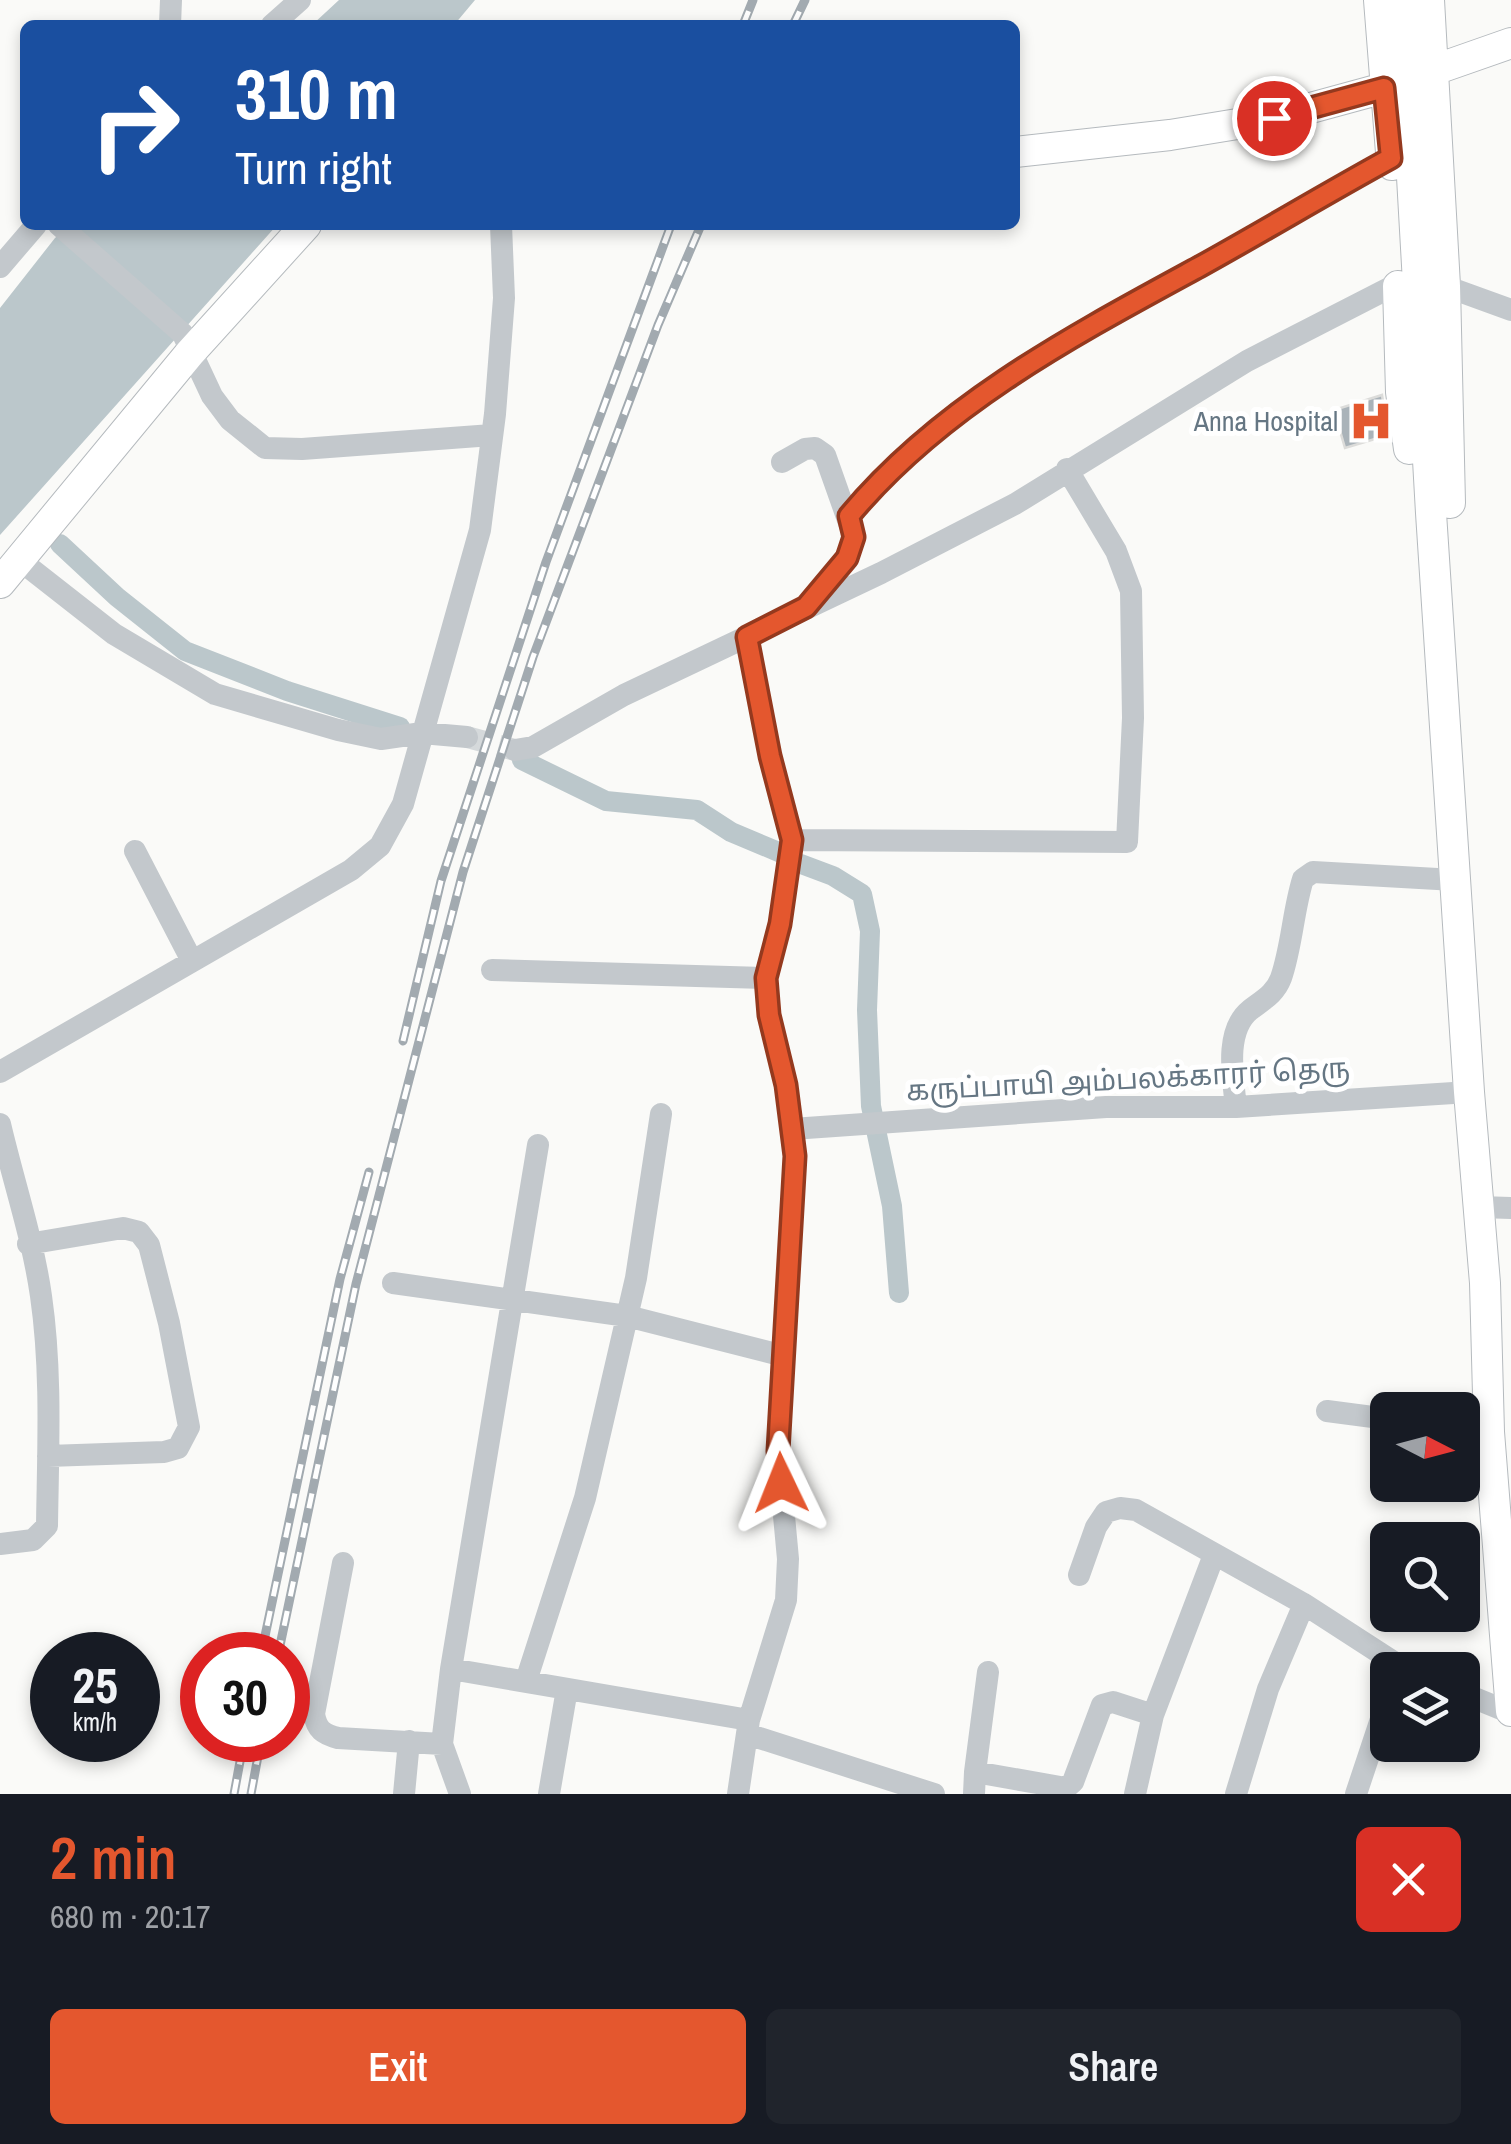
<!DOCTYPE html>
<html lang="en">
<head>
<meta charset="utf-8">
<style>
	:root { --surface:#171b24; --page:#20242c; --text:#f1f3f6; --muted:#9ea1a6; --accent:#e4572e }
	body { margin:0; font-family:"Archivo Narrow","Noto Sans Tamil",sans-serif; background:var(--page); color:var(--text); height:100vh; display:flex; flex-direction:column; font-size:38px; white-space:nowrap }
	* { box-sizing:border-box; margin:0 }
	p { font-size:32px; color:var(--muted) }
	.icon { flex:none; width:55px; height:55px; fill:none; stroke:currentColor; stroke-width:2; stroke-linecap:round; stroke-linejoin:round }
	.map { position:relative; height:1794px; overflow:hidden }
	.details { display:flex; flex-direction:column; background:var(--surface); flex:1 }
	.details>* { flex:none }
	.hud { position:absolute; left:20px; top:20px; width:1000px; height:210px; border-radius:15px; box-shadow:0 5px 15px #0003; background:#1a4fa0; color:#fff; overflow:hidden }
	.needle { width:65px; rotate:96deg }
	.tools { position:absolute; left:1370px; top:1392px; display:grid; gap:20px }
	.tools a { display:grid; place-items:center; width:110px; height:110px; border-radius:15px; background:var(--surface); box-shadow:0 5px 15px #0003; font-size:50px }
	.speed { position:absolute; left:30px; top:1632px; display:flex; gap:20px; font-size:50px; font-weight:700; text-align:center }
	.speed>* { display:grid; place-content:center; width:130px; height:130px; border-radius:50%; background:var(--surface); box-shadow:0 5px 15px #0003; line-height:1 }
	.speed small { font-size:25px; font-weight:400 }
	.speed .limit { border:15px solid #d22; background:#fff; color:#111 }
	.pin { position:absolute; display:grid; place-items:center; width:85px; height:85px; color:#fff; margin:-42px; border:5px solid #fff; border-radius:50%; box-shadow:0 2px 10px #0007 }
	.me { position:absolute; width:110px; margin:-55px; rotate:358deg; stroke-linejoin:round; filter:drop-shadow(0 0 8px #0008) }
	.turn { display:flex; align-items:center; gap:35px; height:210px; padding:0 50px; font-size:45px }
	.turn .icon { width:130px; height:130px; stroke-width:2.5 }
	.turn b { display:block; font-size:70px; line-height:85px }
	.round { display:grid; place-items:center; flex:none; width:105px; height:105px; border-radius:15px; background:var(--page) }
	.overview { display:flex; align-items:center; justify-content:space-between; height:170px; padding:0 50px }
	h1 { font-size:60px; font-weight:600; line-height:75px; color:var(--accent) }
	.button { display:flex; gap:20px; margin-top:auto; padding:20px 50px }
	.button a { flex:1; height:115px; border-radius:15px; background:var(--accent); color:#fff; font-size:40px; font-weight:600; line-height:115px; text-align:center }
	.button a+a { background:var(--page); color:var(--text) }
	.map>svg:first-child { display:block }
	.water { fill:#bbc7cb }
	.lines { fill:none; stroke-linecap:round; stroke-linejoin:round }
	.canal { stroke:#bbc7cb; stroke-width:20 }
	.building { fill:#aab3b9; stroke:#dcdcda; stroke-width:2.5 }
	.minor-tunnel { stroke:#d5d9db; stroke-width:22; stroke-dasharray:22 11; stroke-linecap:butt }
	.major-casing { stroke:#b5babe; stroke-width:32 }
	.minor { stroke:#c3c8cc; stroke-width:22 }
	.major { stroke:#fff; stroke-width:30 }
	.rail-casing { stroke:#a2aab0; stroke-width:9 }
	.rail { stroke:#fff; stroke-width:5; stroke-dasharray:15; stroke-linecap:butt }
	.route-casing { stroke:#94391e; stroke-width:25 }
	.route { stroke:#e4572e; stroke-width:18 }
	.labels { text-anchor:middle; stroke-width:10; stroke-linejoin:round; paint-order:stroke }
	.poi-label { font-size:28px; fill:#657683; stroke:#fff; text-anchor:end }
	.street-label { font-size:28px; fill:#657683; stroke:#fff }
</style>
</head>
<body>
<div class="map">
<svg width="1511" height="1794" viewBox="0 0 1511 1794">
	<rect width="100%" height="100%" fill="#fafaf8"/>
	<path class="water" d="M339,0H475L454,25H312Z
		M69,225H277L0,535V308L55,238Z"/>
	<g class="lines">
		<path class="canal" d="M60,544L117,597L185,651L287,691L400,727
			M522,760L606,801L697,810L731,832L781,853
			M801,864L833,876L862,894L870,931L867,1010L871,1106L892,1206L899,1293"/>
	</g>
	<path class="building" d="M1382,395L1388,435L1345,448L1334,410Z"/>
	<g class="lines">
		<path class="minor-tunnel" d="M467,737L515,750"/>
		<g class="major-casing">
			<path id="major" d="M1379,0L1392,165
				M1402,0L1431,513L1469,1092L1485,1283L1489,1432L1511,1711
				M1429,0L1445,286L1450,503
				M1434,70L1511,43
				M1015,152L1170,135L1274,118L1384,88
				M1398,286L1401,392L1409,449
				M0,583L190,353L306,225"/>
		</g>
		<path class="minor" d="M170,25L171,0
			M272,25L300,0
			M59,225L183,334L212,396L230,420L265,448L302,449L492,435
			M0,267L36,225
			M1445,286L1511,310
			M782,462L805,449L815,448L825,455L854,537L847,557L812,601
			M849,516C940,404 1074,335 1199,266C1264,231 1327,193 1391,158
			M17,558L114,634L215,694L338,730L381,739L422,733L467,737
			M515,750L533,747L624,695L881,573L1015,504L1247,361L1397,284
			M793,840L1127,842L1133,718L1131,591L1116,551L1067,469
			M135,851L192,961
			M492,970L766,978
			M0,1072L351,870L380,846L403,804L480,530L495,414L504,298L501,225
			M1236,1107C1233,1078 1224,1031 1250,1010C1263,1000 1275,994 1281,978C1292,946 1293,911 1303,879L1313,872L1455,880
			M0,1124C13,1180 33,1239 41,1296C52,1372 48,1450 47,1526L33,1540L0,1544
			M792,1129L1106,1107H1236L1469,1092
			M1479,1207L1511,1208
			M28,1244L123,1228L139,1232L149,1245L169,1323L189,1427L178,1448L164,1452L48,1456
			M393,1283L627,1316L784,1356
			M1327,1411L1388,1419
			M1462,1428L1489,1432
			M343,1563L314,1714C317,1730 323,1734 338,1738L442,1744
			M1079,1575L1096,1527L1106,1512L1120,1508L1136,1510L1304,1604L1406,1670
			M451,1669L749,1720
			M526,1681L585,1498L636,1278L661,1114
			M1462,1693L1511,1713
			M747,1734L934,1794
			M975,1772L988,1672
			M404,1794L409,1741
			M460,1794L442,1744L451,1669L538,1145
			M549,1794L567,1689
			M738,1794L749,1720L786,1600L788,1559L778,1451L795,1156L786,1085L769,1015L766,978L779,925L793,840L770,756L747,637
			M974,1794L975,1772L1066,1788L1073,1782L1102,1705L1113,1702L1153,1715
			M1135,1794L1153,1715L1214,1555
			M1236,1794L1268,1689L1304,1604
			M1356,1794L1388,1698"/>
		<use href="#major" class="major"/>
		<g class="rail-casing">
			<path id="rail" d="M743,25L753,0
				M793,25L805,0
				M403,1041L441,881L546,562L671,225
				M261,1655L340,1279L369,1172
				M278,1655L356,1284L463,872L533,657L658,325L701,225
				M234,1794L244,1740
				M251,1794L261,1740"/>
		</g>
		<use href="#rail" class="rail"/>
	</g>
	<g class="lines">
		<g class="route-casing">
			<path id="route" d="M781,1483L778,1451L795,1156L786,1085L769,1015L766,978L780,924L792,840L770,756L747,637L806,607L847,558L854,537L849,516C941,405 1074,335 1199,267C1264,231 1327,193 1391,158L1384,88L1274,118"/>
		</g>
		<use href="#route" class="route"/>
	</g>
	<defs>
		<g id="hospital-bare" transform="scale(3.45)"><path d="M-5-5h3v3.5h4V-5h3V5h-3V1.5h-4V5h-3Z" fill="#e4572e" stroke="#fff" stroke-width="2.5" paint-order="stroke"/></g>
	</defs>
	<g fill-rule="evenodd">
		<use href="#hospital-bare" x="1371" y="421"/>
	</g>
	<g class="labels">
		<g class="poi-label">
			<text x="1338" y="431">Anna Hospital</text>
		</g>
		<g class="street-label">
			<text transform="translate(1128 1079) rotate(-3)" y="10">கருப்பாயி அம்பலக்காரர் தெரு</text>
		</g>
	</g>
</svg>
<div class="tools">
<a><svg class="needle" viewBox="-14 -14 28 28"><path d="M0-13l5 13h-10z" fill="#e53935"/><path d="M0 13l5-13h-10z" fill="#9ea1a6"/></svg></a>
<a><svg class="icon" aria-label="search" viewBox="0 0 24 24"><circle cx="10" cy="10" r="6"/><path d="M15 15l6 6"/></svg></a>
<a><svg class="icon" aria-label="layers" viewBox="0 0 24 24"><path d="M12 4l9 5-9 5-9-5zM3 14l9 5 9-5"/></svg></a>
</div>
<div class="speed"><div>25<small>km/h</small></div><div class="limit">30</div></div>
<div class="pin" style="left:1274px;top:118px;background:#d93025"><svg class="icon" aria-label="arrive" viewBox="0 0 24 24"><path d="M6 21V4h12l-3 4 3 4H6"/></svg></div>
<svg class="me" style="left:781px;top:1483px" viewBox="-20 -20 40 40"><path d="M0-17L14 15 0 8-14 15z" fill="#e4572e" stroke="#fff" stroke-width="4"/></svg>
<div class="hud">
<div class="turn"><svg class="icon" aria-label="right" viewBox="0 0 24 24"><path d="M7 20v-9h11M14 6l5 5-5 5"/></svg><div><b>310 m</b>Turn right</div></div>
</div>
</div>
<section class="details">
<div class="overview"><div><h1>2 min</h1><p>680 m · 20:17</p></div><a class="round" style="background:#d93025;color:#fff"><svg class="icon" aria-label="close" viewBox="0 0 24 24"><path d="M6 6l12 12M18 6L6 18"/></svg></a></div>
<div class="button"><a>Exit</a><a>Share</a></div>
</section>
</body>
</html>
